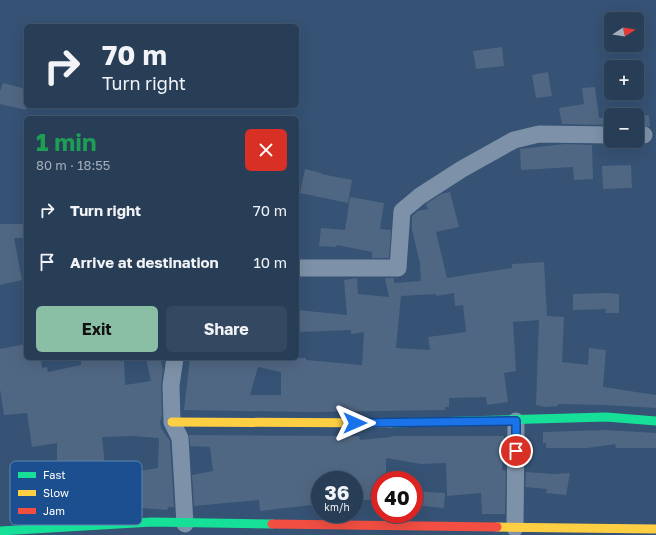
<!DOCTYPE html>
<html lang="en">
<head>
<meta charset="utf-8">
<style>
	:root { --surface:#283e57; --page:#344961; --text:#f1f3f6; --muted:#a5aeba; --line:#44576d; --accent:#8abfa5 }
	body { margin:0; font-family:"Golos Text",sans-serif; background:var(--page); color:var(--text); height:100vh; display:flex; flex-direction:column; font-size:15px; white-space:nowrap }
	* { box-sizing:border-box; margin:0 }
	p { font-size:13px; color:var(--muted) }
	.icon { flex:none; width:22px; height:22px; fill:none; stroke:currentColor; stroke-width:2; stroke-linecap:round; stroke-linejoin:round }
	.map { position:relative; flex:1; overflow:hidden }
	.drawer { position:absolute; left:24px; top:116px; width:275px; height:244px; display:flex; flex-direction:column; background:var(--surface); border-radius:6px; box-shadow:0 4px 16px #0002,0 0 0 1px var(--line) }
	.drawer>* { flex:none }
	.guide { position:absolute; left:24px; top:24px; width:275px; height:84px; border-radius:6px; box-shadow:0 4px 16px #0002,0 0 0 1px var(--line); background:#283e57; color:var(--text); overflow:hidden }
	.needle { width:26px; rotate:78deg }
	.tools { position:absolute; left:604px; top:12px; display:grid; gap:8px }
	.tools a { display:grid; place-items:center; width:40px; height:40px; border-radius:6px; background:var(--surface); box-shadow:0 4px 16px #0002,0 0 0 1px var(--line); font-size:20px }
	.speed { position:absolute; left:311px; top:471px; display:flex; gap:8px; font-size:20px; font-weight:700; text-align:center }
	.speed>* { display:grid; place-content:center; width:52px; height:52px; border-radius:50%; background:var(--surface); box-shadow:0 4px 16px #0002,0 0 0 1px var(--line); line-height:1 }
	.speed small { font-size:10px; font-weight:400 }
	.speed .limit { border:6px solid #d22; background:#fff; color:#111 }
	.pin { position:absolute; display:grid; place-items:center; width:34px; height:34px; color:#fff; margin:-17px; border:2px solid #fff; border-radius:50%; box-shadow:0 1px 4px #0007 }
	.me { position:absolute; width:44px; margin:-22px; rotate:90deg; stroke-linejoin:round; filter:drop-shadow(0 0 3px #0008) }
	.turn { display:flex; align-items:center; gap:14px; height:84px; padding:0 12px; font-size:18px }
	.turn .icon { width:52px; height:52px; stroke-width:2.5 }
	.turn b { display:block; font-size:28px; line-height:34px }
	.round { display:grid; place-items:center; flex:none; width:42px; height:42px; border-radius:6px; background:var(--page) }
	.overview { display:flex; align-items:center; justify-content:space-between; height:68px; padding:0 12px }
	h1 { font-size:24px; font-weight:700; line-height:30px; color:#1e9e55 }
	.button { display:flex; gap:8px; margin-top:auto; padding:8px 12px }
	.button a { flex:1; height:46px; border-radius:6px; background:var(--accent); color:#111; font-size:16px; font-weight:700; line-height:46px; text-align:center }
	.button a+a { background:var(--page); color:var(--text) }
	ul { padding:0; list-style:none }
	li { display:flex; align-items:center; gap:12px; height:52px; padding:0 12px }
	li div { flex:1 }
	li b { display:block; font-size:15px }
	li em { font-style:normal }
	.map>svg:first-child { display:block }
	.building { fill:#506783; fill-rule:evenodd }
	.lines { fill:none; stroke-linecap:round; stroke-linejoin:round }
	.street { stroke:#7d92a8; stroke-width:17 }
	.fast { stroke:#16e098; stroke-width:9 }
	.slow { stroke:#ffcf43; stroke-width:9 }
	.jam { stroke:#f24e42; stroke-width:9 }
	.route-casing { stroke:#114b97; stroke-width:10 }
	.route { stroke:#1a73e8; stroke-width:7 }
	.key { fill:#1b4f8f; stroke:#5f84b1; stroke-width:1 }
	.key-label { font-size:11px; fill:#fff }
</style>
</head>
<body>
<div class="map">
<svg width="656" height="535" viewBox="0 0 656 535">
	<rect width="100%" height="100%" fill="#365274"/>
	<path class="building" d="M502,47L504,66L476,69L473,51Z
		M548,72L552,96L536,98L532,75Z
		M3,83L26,89V110L0,104V91Z
		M595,87L599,118L611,117V125L562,124L559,108L584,104L582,88Z
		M649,115L650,127L637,125V116Z
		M565,144L592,145L593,179L574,180L573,167L521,170L520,149Z
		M631,165L632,188L603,189L602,166Z
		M305,169L321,173V174L352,180L348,203L300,193Z
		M450,192L459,227L436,232L447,278L512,268V264L544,262L547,316L564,317L562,362L588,365L589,348L606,350L603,387L656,395V408L607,405L558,404V406L545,407L536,405L539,320L513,322L516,371L504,373L508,402L487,405L486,397L449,398V407H445V410L309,412L184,410L190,358H234L243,360V358H306V360L362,365L364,332L351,334V330L297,332V310L347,315L344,280L357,278L358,294L389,297L385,278H394V283L421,281L420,263L412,230V216L418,211L428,209L426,204L441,194ZM454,293L455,306L463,305L466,332L428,337L430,350L396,348L401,296L436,294V296ZM258,367L281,372V395H250Z
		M350,197L384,203L380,229L391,230L389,258H372V252L337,245L336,247L319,246L321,228L345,230Z
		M0,224H26V238H14L22,280L0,285Z
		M607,293L619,294V313H605L606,309L573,310V294Z
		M26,344V358H41L42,368L47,367L48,372L81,365V358H103V361L124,360L125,385L151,381L146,358H160L163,370L161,385L162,415L160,422L161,428L170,441L174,507H168L167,510L142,508L118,511L117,501L90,502V498L63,502L62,498L52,500L49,482L57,480V443L32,447L27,413L4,415L0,389V349ZM133,436L159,438L158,468L128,473L126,463L105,467L102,437Z
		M606,430L656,433V448H616L615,444L587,448H546V443H543V432Z
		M189,435L359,436L360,440L391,437L392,436H504L502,470L506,471L505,514H482L481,493L447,496L446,463L421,464L386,458V480H380V500H354V480H320V504L260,511L259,500L194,506L192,475L213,471L210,447L190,446Z
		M526,472L553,474L570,473L566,495L546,493L547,489L525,487Z
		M414,491L445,493L444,508L414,505Z"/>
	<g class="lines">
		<path class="street" d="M637,135H644
			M297,268H398L402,211L420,196L462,169L514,140L539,134L611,135
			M175,358L171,385L172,422L180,438L185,524
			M515,528L516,421"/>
		<path class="fast" d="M391,423L606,417L656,421
			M0,531L152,522L272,524"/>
		<path class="slow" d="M172,422L391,423
			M497,527L656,529"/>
		<path class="jam" d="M272,524L497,527"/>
	</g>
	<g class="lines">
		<g class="route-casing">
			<path id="route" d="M355,423L516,421V451"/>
		</g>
		<use href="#route" class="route"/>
	</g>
	<rect x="10" y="461" width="132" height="64" rx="6" class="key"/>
	<rect x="18" y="472" width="18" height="6" fill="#16e098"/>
	<rect x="18" y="490" width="18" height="6" fill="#ffcf43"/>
	<rect x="18" y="508" width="18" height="6" fill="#f24e42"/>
	<g class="key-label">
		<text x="43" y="479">Fast</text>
		<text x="43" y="497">Slow</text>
		<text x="43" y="515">Jam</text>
	</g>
</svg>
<div class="tools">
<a><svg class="needle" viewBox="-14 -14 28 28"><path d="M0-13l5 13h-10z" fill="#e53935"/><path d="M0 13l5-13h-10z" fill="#a5aeba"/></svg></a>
<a>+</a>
<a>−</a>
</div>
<div class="speed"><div>36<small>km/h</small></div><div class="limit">40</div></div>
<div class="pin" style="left:516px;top:451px;background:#d93025"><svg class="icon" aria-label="arrive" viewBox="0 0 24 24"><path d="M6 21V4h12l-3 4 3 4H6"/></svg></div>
<svg class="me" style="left:355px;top:423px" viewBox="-20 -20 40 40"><path d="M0-17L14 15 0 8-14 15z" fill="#1a73e8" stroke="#fff" stroke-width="4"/></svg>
<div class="guide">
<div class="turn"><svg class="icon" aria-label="right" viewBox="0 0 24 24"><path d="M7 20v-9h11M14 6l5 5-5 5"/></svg><div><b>70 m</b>Turn right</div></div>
</div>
<section class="drawer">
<div class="overview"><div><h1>1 min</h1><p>80 m · 18:55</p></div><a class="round" style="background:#d93025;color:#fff"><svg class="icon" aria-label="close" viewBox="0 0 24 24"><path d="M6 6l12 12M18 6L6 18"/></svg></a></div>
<ul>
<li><svg class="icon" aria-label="right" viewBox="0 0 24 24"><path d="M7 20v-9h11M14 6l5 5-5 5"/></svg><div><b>Turn right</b></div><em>70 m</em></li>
<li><svg class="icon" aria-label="arrive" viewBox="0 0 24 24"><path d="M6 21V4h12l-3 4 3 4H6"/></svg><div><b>Arrive at destination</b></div><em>10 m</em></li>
</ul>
<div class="button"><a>Exit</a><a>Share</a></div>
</section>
</div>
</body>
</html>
